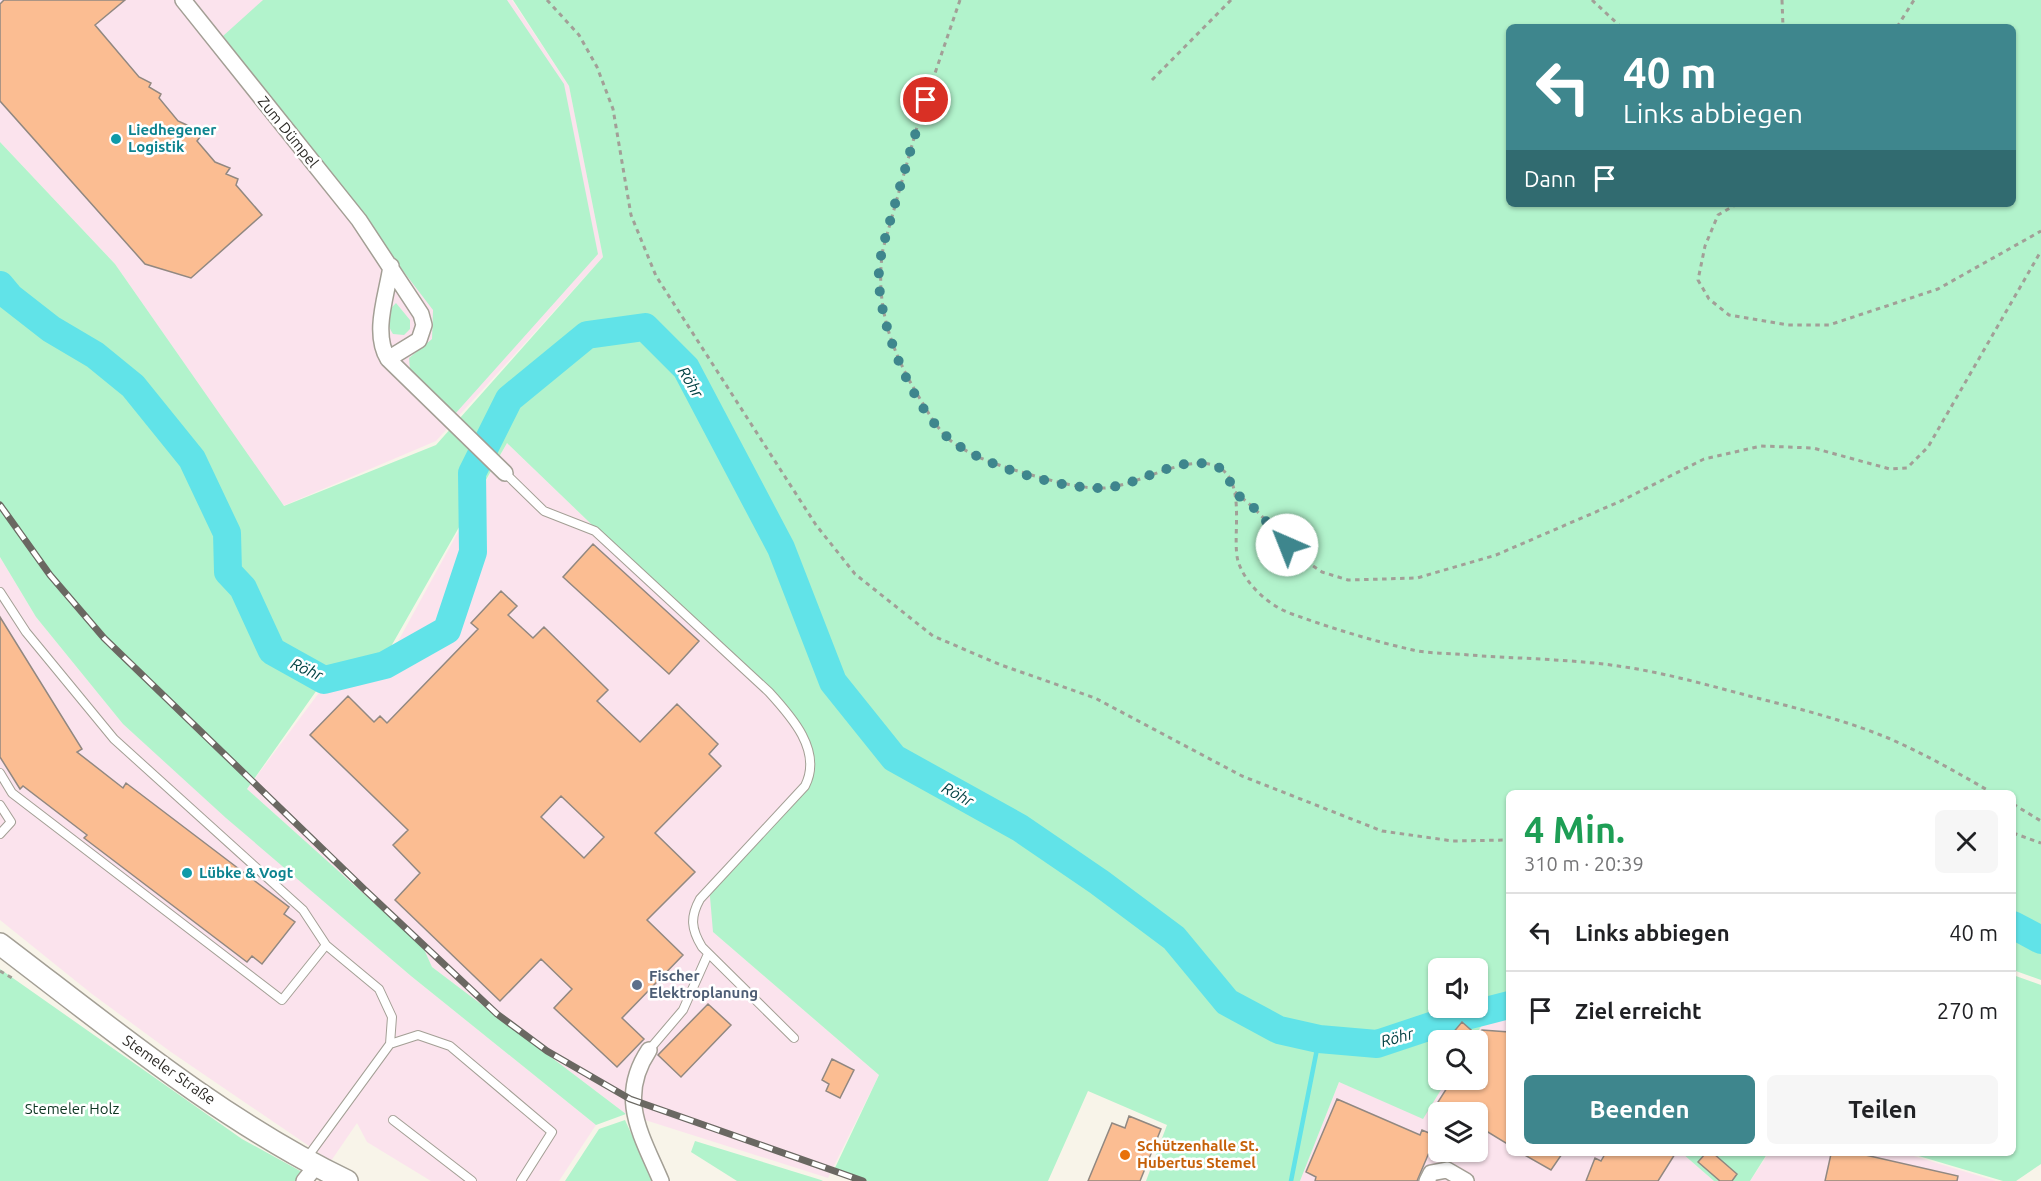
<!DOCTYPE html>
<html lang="de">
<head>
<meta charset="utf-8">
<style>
	:root { --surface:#fff; --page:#f6f6f6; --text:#202124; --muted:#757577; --line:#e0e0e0; --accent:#3e868d }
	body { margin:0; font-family:Ubuntu,sans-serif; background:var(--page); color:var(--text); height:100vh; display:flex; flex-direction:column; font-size:22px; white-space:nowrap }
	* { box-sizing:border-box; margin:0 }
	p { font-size:20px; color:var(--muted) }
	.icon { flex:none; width:33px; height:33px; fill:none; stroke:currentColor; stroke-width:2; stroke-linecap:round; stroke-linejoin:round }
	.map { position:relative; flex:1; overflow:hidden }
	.details { position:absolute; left:1506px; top:790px; width:510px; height:366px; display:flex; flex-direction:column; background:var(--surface); border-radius:9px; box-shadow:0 2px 4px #0004 }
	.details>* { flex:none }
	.guide { position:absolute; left:1506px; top:24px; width:510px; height:183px; border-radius:9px; box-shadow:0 2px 4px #0004; background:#3e868d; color:#fff; overflow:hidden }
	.tools { position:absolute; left:1428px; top:958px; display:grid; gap:12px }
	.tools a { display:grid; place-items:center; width:60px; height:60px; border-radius:9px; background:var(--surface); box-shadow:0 2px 4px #0004; font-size:30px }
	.pin { position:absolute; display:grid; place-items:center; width:51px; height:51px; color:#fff; margin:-26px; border:3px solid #fff; border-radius:50%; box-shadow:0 2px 6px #0007 }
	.me { position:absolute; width:66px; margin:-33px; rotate:316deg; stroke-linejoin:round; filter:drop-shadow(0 0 4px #0008) }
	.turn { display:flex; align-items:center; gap:21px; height:126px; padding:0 18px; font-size:27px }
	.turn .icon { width:78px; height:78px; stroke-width:2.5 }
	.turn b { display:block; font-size:42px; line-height:51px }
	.then { display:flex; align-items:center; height:57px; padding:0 18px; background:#0003; gap:12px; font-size:22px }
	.round { display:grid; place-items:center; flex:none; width:63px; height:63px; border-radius:9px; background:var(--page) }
	.head { display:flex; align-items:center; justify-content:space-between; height:102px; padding:0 18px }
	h1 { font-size:36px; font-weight:700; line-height:45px; color:#1e9e55 }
	.button { display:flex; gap:12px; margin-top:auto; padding:12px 18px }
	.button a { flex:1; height:69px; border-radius:9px; background:var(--accent); color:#fff; font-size:24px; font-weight:700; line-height:69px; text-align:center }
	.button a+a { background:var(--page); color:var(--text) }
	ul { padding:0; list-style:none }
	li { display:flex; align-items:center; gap:18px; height:78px; padding:0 18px; border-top:2px solid var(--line) }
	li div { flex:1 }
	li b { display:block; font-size:22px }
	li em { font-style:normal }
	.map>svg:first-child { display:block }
	.industrial { fill:#fbe3ed; fill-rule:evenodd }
	.green { fill:#b2f3cc; fill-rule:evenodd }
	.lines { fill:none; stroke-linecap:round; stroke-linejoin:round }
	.stream { stroke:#61e3e8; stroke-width:4.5 }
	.river { stroke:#61e3e8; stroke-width:28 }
	.building { fill:#fbbd92; stroke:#918881; stroke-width:1.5; fill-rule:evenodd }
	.lane-casing { stroke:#a39f95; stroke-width:10 }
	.street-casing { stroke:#a39f95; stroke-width:18 }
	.secondary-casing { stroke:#a39f95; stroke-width:24 }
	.path { stroke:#a29f97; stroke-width:3; stroke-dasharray:4.5 4.5; stroke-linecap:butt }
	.lane { stroke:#fff; stroke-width:8 }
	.street { stroke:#fff; stroke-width:15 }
	.secondary { stroke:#fff; stroke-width:21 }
	.rail-casing { stroke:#6a6862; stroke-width:7 }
	.rail { stroke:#fff; stroke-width:4.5; stroke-dasharray:14; stroke-linecap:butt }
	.route { stroke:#3e868d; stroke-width:10; stroke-dasharray:0 18 }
	.culture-dot { fill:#0f9aa8; stroke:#fff; stroke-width:2 }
	.service-dot { fill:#5c6f8a; stroke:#fff; stroke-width:2 }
	.food-dot { fill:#e8710a; stroke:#fff; stroke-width:2 }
	.labels { text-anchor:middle; stroke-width:5; stroke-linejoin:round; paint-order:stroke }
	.culture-label { font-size:15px; font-weight:bold; fill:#0d838f; stroke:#fff; text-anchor:start }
	.street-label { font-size:15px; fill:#2c2a26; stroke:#fff }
	.service-label { font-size:15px; font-weight:bold; fill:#4e5e75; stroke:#fff; text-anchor:start }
	.park-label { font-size:15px; fill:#0e3622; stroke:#fff }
	.food-label { font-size:15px; font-weight:bold; fill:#c56008; stroke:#fff; text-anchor:start }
	.water-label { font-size:16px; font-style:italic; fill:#034244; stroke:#fff }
</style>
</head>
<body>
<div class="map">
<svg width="2041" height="1181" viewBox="0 0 2041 1181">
	<rect width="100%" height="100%" fill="#f8f4e9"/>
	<path class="industrial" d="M0,0H512L569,86L603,257L436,441L283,506L115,264L0,142Z
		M507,443L802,727L808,786L713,932L879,1075L828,1178L626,1114L432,967L423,947L247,789L321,690L385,665Z
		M0,557L36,617L123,724L227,818L411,976L596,1125L559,1181H431L367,1142L357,1123L331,1161L171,1052L92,994L0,920Z
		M1509,1018V1154H1683L1714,1181H1300L1339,1082L1423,1118L1447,1080H1478V1041H1472L1482,1025ZM1438,1113H1478V1152H1438Z
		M1768,1154H1907L1996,1181H1750Z"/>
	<path class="green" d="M263,0H507L564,84L598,254L455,414L410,370L409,358L432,339L433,310L223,36Z
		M513,0H2041V980L2013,970V794H1509V1018L1482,1025L1472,1041H1438V1080H1447L1423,1119L1339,1082L1300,1181H1146L1167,1125L1088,1091L1048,1181H867L834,1170L879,1075L713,932L709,885L808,786L802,727L507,443L381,664L319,687L247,789L423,947L432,967L626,1114L596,1125L411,976L226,818L123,724L36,617L0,557V142L115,264L284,506L436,445L603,257L569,86ZM1509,27H2013V204H1509ZM1438,969H1478V1008H1438Z
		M396,303L410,320V329L404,335L393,334C386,324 386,312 396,303Z
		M0,969L242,1139L302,1172L296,1181H0Z
		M2013,975L2041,985V1164L2016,1181H2003L1912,1154H2013Z
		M625,1120L653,1181H565L599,1129Z
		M695,1141L821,1180L823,1181H737L691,1152Z
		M1683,1154H1767L1750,1181H1714Z"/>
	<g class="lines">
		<path class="stream" d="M1291,1181L1319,1039"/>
		<path class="river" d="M0,285L10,297L51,329L95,355L133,386L192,459L227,533L228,572L243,588L272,651L324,680L385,665L447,630L473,552L472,473L509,399L587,335L645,327L686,368L781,548L833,682L894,758L1020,828L1099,882L1174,938L1227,1002L1279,1030L1319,1039L1377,1044L1443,1022L1509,1005
			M2013,925L2041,940"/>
	</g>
	<path class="building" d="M4,0H125L95,25L139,77L151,83L149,87L161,94L159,98L178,121L189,126L188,130L200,137L197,141L215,162L230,168L226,174L238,179L236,185L262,215L191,278L145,264L0,101V4Z
		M593,544L699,641L669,674L563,577Z
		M501,591L517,606L508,615L533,638L544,627L608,690L597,701L640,742L677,704L718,744L709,754L721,766L655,833L695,872L647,920L683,955L622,1018L644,1039L617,1067L554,1008L572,989L541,959L500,1001L395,900L420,873L393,845L408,830L310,735L348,696L374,722L380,716L387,723L478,629L471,623ZM561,796L604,837L584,858L541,817Z
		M0,617L82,749L77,752L123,788L126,783L289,907L284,914L295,922L262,964L252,956L247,962L84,838L87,835L23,786L20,789L0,757Z
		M708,1004L731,1025L681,1077L658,1055Z
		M1462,1022L1478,1036L1482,1030L1509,1032V1145L1478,1126V1113H1456L1438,1102L1452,1080H1478V1041H1446Z
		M832,1059L854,1070L840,1098L826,1091L829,1084L822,1080Z
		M1337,1099L1420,1135L1422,1130L1436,1136L1417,1181H1315L1316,1177L1306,1172Z
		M1129,1116L1161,1129L1140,1181H1088L1112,1123L1125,1128Z
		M1523,1154H1562L1551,1170Z
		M1605,1154H1675L1658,1181H1586L1595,1158L1601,1161Z
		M1705,1154H1714L1737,1174L1732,1181H1720L1698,1162Z
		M1831,1154H1861L1958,1176L1957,1181H1825Z"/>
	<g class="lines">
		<g class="lane-casing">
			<path id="lane" d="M505,473L544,511L595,531L769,692C791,716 823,751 805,786L700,899C690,917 691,929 702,947L794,1038
				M0,592L26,632L114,739L303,910L326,945L379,989L392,1017L390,1044L306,1159
				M0,773L12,793L282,1000L326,945
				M0,805L11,822L0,834
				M390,1044L418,1035L450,1046L552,1132L521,1181
				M649,1050L683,1010L708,954
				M393,1120L472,1181"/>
		</g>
		<g class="street-casing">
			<path id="street" d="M183,0L359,220L421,314L424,325L419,340L388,359C372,332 387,295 391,266
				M388,359L505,473
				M649,1050C617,1098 641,1134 661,1181
				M304,1181L316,1166
				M1427,1181L1431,1173L1447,1170L1466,1181"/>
		</g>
		<g class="secondary-casing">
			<path id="secondary" d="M0,944C108,1026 225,1123 347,1181"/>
		</g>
		<path class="path" d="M547,0L579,35L597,67L613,109L631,215L656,276L816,525L855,574L933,636L1001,665L1095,698L1242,776L1382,831L1453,841L1509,840
			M960,0L919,120L883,249C874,306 892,354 922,402C930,416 939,431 951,441C975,459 1007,468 1035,476C1057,482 1082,489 1105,488C1139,485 1181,456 1213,465C1249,476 1231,535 1238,561C1245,584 1269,606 1292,614C1331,628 1373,641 1413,650C1431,654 1451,653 1469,655C1522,659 1578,659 1631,668C1674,675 1718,688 1761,699C1804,710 1847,721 1888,738C1925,754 1960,774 1994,794
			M1592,0L1621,27
			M1782,0L1783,27
			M1897,27L1914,0
			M1152,80L1231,0
			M1737,204L1718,215L1705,246L1698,280L1709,299L1729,315L1788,325H1829L1938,289L2041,231
			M1235,492L1254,508L1301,558L1322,572L1348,580L1417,578L1496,555L1621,501L1704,459L1761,446L1813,448L1890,469L1907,468L1928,447L2041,251
			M2013,804L2041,821
			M2013,833L2041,843
			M0,971L12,978"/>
		<use href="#lane" class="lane"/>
		<use href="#street" class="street"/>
		<use href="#secondary" class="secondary"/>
		<g class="rail-casing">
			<path id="rail" d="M0,505L50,575L104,638L365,890L497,1014L547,1051L630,1099L863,1181"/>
		</g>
		<use href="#rail" class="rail"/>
	</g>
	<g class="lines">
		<path class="route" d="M926,100C915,133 906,167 896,200C890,223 881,247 879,270C876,320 912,410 952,441C984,466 1060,489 1102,488C1139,487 1178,453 1215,466C1226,469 1229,481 1234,490C1238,497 1248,502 1254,508C1266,520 1275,533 1287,545"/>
	</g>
	<g class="culture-dot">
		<circle cx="116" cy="139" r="6"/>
		<circle cx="187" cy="873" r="6"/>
	</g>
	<circle class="service-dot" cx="637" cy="985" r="6"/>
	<circle class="food-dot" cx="1125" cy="1155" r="6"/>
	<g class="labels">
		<g class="culture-label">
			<text x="128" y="135">Liedhegener<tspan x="128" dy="17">Logistik</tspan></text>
			<text x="199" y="878">Lübke &amp; Vogt</text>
		</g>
		<g class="street-label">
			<text transform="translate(288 132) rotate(51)" y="5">Zum Dümpel</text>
			<text transform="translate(169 1070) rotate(35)" y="5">Stemeler Straße</text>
		</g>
		<g class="service-label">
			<text x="649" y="981">Fischer<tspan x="649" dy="17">Elektroplanung</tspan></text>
		</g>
		<g class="park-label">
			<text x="72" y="1114">Stemeler Holz</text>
		</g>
		<g class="food-label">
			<text x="1137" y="1151">Schützenhalle St.<tspan x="1137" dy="17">Hubertus Stemel</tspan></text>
		</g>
		<g class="water-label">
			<text transform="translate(691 382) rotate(59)" y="6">Röhr</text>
			<text transform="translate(307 669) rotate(25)" y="6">Röhr</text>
			<text transform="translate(958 794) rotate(29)" y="6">Röhr</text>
			<text transform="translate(1397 1037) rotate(-15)" y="6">Röhr</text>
		</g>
	</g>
</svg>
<div class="tools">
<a><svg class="icon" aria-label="sound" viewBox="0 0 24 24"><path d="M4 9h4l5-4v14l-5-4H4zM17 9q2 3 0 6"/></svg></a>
<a><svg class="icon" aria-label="search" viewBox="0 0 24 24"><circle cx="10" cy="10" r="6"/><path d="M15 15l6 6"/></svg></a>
<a><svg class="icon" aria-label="layers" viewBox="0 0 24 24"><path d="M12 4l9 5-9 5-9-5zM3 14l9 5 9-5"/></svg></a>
</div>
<div class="pin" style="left:926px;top:100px;background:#d93025"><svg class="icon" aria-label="arrive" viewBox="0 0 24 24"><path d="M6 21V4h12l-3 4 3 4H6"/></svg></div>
<svg class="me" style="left:1287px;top:545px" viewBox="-20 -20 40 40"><circle r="19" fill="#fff"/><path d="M0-13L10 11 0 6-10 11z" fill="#3e868d"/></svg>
<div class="guide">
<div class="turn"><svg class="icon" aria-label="left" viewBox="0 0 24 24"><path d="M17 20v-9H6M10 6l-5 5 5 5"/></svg><div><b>40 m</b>Links abbiegen</div></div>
<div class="then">Dann<svg class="icon" aria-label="arrive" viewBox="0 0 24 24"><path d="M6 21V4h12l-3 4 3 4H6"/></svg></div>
</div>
<section class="details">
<div class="head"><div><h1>4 Min.</h1><p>310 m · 20:39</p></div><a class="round"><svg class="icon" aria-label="close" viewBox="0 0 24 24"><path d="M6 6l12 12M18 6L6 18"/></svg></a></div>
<ul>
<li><svg class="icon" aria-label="left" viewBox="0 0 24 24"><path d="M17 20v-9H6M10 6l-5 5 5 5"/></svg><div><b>Links abbiegen</b></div><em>40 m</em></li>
<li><svg class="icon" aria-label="arrive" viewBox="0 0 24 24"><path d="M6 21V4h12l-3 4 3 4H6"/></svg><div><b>Ziel erreicht</b></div><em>270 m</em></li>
</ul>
<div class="button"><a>Beenden</a><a>Teilen</a></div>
</section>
</div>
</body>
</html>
